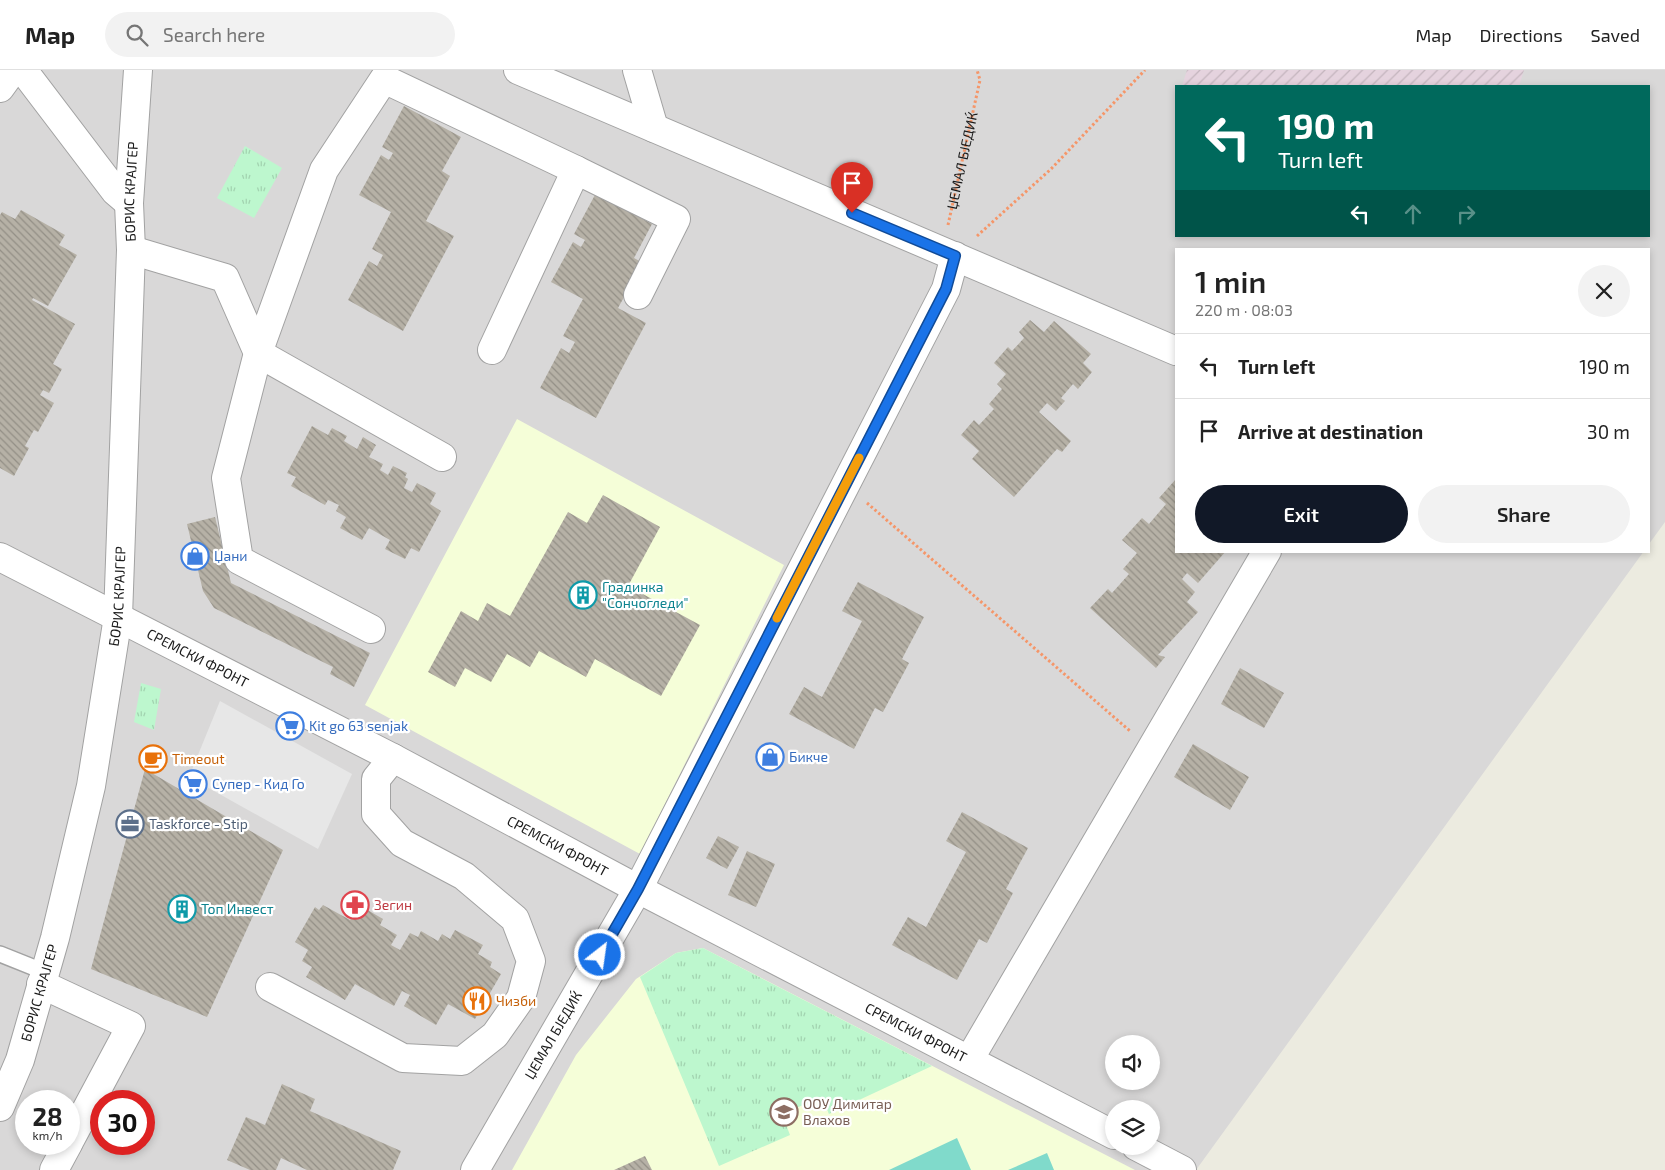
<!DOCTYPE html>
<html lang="en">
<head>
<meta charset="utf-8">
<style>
	:root { --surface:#fff; --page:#f2f2f2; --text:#222; --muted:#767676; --line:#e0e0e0; --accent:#111827 }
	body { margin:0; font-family:"Exo 2",sans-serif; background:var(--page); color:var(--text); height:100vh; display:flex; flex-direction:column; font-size:19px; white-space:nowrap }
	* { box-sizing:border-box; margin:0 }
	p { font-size:16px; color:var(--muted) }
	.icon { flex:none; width:28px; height:28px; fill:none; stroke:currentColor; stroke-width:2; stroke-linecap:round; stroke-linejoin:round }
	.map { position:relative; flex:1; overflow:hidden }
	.drawer { position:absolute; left:1175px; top:178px; width:475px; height:305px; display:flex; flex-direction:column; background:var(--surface); border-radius:0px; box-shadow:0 2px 8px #0003 }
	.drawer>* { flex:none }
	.hud { position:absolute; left:1175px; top:15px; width:475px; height:152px; border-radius:0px; box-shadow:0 2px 8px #0003; background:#00695c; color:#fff; overflow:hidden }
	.fabs { position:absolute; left:1105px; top:965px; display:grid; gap:10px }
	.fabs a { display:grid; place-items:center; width:55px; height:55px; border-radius:50%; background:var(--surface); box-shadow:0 2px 8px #0003; font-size:25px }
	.speed { position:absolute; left:15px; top:1020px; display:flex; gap:10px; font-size:25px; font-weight:700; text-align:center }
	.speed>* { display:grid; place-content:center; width:65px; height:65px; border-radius:50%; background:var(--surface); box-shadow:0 2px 8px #0003; line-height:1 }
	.speed small { font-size:12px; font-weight:400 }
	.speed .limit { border:8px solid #d22; background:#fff; color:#111 }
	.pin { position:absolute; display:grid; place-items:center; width:42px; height:42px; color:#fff; margin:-51px -21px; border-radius:50% 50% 50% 0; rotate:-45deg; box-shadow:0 0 5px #0007 }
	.pin .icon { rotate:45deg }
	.me { position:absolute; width:55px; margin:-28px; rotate:30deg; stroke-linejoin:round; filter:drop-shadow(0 0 4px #0008) }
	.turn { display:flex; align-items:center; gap:18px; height:105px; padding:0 20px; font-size:22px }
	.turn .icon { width:65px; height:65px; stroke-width:2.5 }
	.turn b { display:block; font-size:35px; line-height:42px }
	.lanes { display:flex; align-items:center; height:48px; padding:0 20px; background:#0003; justify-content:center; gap:25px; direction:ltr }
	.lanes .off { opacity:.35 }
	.round { display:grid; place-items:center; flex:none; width:52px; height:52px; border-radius:26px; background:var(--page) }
	.overview { display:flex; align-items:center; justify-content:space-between; height:85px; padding:0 20px }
	h1 { font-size:30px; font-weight:600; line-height:38px }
	.action { display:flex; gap:10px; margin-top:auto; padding:10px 20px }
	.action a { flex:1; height:58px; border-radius:30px; background:var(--accent); color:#fff; font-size:20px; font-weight:600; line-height:58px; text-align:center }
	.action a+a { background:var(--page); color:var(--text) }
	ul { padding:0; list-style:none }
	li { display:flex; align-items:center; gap:15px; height:65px; padding:0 20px; border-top:1px solid var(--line) }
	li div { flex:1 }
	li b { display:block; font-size:19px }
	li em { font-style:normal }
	header { display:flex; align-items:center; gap:30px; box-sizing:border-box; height:70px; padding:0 25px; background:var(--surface); border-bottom:1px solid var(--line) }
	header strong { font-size:24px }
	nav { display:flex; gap:28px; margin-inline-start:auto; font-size:18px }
	.search { width:350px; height:45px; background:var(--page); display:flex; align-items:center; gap:12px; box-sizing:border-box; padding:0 18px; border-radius:28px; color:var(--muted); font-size:19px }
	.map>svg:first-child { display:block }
	.residential { fill:#d9d8d8; fill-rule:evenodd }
	.industrial { fill:url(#industrial-furrows) }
	.education { fill:#f5fed8 }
	.park { fill:url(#park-tufts) }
	.pitch { fill:#80dacb }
	.parking { fill:#e7e7e7 }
	.building { fill:url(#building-back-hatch) }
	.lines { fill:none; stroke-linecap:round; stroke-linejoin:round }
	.service-casing { stroke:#a2a2a2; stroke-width:18 }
	.minor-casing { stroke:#a2a2a2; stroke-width:30 }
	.tertiary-casing { stroke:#a2a2a2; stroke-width:30 }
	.path { stroke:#f59669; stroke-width:3; stroke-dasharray:2.5 2.5; stroke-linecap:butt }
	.service { stroke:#fff; stroke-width:15 }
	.minor { stroke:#fff; stroke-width:28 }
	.tertiary { stroke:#fff; stroke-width:28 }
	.route-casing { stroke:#114b97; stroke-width:12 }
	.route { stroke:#1a73e8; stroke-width:9 }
	.slow { stroke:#f59e0b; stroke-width:9 }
	.labels { text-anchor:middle; stroke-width:4.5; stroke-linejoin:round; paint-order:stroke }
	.street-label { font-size:14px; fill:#1b1b1b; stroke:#fff }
	.shop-label { font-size:14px; fill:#366cbe; stroke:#fff; text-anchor:start }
	.culture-label { font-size:14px; fill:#0d838f; stroke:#fff; text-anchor:start }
	.food-label { font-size:14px; fill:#c56008; stroke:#fff; text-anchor:start }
	.service-label { font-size:14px; fill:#4e5e75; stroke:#fff; text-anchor:start }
	.health-label { font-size:14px; fill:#be3a42; stroke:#fff; text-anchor:start }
	.education-label { font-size:14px; fill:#785e54; stroke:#fff; text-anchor:start }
</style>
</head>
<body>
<header>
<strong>Map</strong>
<div class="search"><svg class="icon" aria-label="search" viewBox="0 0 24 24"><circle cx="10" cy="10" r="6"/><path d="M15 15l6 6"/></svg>Search here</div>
<nav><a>Map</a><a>Directions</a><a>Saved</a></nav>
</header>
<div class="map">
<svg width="1665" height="1100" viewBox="0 0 1665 1100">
	<defs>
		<pattern id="industrial-furrows" width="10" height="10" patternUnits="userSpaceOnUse" patternTransform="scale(1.25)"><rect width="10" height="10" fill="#e5d3de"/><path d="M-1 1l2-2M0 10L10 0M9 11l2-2" fill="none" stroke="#c4b5be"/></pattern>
		<pattern id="park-tufts" width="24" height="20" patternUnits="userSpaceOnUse" patternTransform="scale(1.25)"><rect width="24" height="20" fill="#bdf7ce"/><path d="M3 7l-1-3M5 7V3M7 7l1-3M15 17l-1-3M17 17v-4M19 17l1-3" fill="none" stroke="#a2d3b0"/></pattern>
		<pattern id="building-back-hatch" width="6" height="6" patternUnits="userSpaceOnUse" patternTransform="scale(1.25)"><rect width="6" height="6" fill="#b6b1a6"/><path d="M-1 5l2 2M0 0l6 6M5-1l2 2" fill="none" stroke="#938f86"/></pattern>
	</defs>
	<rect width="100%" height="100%" fill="#ecebe0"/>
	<path class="residential" d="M0,0H1665V452L1649,474V179H1176V481H1644L1196,1100H0ZM1176,16H1649V166H1176ZM1114,974H1151V1011H1114ZM26,1031H69V1074H26ZM101,1031H144V1074H101ZM1114,1039H1151V1076H1114Z"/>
	<path class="industrial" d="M1187,0H1524L1519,16H1182Z"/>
	<path class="education" d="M517,349L784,495L640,784L365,635Z
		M703,878L1135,1100H512L576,985L636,909L676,883Z"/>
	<path class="park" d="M245,76L282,98L254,148L217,128Z
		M141,613L161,619L154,660L134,652Z
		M703,878L932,996L829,1044L822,1027L782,1044L790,1065L719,1096L640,907L676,883Z"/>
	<path class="pitch" d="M957,1068L971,1100H889Z
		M1047,1083L1054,1100H1008Z"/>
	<path class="parking" d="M220,631L352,704L318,779L189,707Z"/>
	<path class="building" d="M404,36L461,67L442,101L450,106L426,151L454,166L403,261L348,230L369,191L377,196L383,185L372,179L391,142L359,125L381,85L389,90L393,83L382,77Z
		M596,123L652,154L634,188L643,193L618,238L646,253L596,348L540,318L561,278L569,283L575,272L563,266L583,229L551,212L573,172L581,177L585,170L574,164Z
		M21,140L65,165L59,175L77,185L48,236L33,228L32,230L75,254L53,294L62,299L49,323L43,320L40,325L54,333L38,362L34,360L25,376L29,378L14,406L0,398V145L2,142L15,149Z
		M1030,250L1044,262L1054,251L1091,284L1083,293L1092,302L1078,319L1073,314L1061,328L1065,331L1056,341L1047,333L1039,342L1071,371L1062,382L1057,379L1014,427L972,389L979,381L961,365L974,350L979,355L994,339L989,334L1002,319L997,314L1006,304L994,293L1008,277L1012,281L1024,268L1019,262Z
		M312,356L328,365L332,358L347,366L344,371L357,379L363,367L376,375L369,387L383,394L380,400L388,405L393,396L407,403L405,407L408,409L404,418L412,422L417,413L436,423L430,434L441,441L419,482L411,478L405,489L385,479L390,470L369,458L362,470L340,458L346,447L336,441L339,435L328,430L325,435L291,416L296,407L287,403Z
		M1176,409V481H1226L1198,513L1187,503L1182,509L1195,522L1187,532L1198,542L1158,585L1165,587L1156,598L1090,538L1108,519L1112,523L1129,504L1123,499L1137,483L1122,470L1142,448L1149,454L1166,434L1159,428Z
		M603,425L660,457L628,516L700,555L661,626L595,589L586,607L539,581L530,597L507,584L491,612L465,598L455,617L428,602L461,541L478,551L487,533L510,546L568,442L587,453Z
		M215,447L231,513L370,583L354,617L330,604L333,597L214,538L203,521L187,454Z
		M858,512L924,547L902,589L909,593L883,642L875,638L854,679L789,644L804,617L822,627L862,551L842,541Z
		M1240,598L1284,623L1264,658L1221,634Z
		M1193,674L1249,707L1230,740L1174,707Z
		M145,699L283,780L207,947L91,899Z
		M962,742L1028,778L1006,819L1013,823L987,873L979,869L957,910L892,875L908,847L926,857L966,782L946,771Z
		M718,766L739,777L727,799L706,788Z
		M747,781L775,794L756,837L728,825Z
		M323,835L350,850L359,835L383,849L380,855L397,865L391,875L400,880L410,863L418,867L421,861L438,871L442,864L450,869L455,860L483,875L478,884L492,892L490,897L501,904L475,949L448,934L436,955L404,936L410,925L402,921L394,936L355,914L345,930L306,907L312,897L302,891L308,880L295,872L315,837L319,840Z
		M282,1014L315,1029L310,1041L401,1081L393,1100H307L281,1088L276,1100H250L227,1090L246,1047L265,1055Z
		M645,1086L652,1100H614Z"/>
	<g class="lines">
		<g class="service-casing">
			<path id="service" d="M0,884L45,902"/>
		</g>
		<g class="minor-casing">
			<g id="minor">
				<path d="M23,0L115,121L129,133"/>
				<path d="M518,0L1176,281"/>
				<path d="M637,0L654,58"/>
				<path d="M0,18L13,0"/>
				<path d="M576,100L676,149L638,225"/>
				<path d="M131,180L225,208L258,283L442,387"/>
				<path d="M371,559L239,490L226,408L258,283L324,100L384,9L576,100L492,280"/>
				<path d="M41,914L131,956L69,1072"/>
				<path d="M270,917L403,988L462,991L495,965L521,928L531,891L515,849L464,806L402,773L376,744V709L393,688"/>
				<path d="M969,990L1267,481"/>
				<path d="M54,1100L68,1074"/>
				<path id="s2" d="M475,1100L638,819L946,219L955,186"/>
			</g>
		</g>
		<g class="tertiary-casing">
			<g id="tertiary">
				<path id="s3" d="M0,487L393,688L638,819L1114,1065"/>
				<path id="s4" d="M0,1037L20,990L55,868L91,716L118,547L131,180L129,133L138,0"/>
				<path d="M1136,1076L1182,1100"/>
			</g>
		</g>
		<g class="path">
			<path id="s1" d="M948,155L980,10L977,0"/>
			<path d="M977,166L1051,99L1145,0"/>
			<path d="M867,433L1130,661"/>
		</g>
		<use href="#service" class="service"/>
		<use href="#minor" class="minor"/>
		<use href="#tertiary" class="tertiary"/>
	</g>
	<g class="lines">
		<g class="route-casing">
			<path id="route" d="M600,885L638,819L946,219L955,186L852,143"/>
		</g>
		<use href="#route" class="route"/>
		<path class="slow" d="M777,548L859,388"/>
	</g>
	<defs>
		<g id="shop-ring" transform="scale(1.4375)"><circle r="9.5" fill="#fff" stroke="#3f7fe0" stroke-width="1.5"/><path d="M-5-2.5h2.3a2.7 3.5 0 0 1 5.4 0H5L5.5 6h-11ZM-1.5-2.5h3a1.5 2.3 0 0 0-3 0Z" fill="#3f7fe0"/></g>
		<g id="building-ring" transform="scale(1.4375)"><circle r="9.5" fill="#fff" stroke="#0f9aa8" stroke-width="1.5"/><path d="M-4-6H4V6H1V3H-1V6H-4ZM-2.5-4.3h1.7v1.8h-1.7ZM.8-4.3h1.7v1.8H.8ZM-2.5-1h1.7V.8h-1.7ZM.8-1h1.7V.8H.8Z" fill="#0f9aa8"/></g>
		<g id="supermarket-ring" transform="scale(1.4375)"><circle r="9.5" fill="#fff" stroke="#3f7fe0" stroke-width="1.5"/><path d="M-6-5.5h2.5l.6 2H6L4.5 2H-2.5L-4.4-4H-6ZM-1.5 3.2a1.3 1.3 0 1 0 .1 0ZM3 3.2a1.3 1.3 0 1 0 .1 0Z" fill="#3f7fe0"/></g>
		<g id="cafe-ring" transform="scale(1.4375)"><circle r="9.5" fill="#fff" stroke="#e8710a" stroke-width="1.5"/><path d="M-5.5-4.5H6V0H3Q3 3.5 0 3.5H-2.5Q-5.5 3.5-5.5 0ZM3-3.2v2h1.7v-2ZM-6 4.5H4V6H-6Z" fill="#e8710a"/></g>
		<g id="office-ring" transform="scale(1.4375)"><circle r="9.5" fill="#fff" stroke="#5c6f8a" stroke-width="1.5"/><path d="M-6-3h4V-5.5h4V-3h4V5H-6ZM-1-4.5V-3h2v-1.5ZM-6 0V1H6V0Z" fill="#5c6f8a"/></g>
		<g id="pharmacy-ring" transform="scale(1.4375)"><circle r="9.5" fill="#fff" stroke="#e0444e" stroke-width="1.5"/><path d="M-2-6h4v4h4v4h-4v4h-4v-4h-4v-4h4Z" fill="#e0444e"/></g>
		<g id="restaurant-ring" transform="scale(1.4375)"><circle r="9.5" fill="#fff" stroke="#e8710a" stroke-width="1.5"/><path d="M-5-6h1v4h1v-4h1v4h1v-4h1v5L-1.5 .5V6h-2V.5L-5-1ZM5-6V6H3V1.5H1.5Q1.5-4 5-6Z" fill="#e8710a"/></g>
		<g id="school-ring" transform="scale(1.4375)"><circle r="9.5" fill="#fff" stroke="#8d6e63" stroke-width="1.5"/><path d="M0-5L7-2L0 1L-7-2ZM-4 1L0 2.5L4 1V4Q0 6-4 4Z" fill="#8d6e63"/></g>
	</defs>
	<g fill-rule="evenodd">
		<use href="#shop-ring" x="195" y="486"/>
		<use href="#building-ring" x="583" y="525"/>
		<use href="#supermarket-ring" x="290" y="656"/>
		<use href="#shop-ring" x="770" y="687"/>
		<use href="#cafe-ring" x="153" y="689"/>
		<use href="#supermarket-ring" x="193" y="714"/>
		<use href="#office-ring" x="130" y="754"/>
		<use href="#pharmacy-ring" x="355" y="835"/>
		<use href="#building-ring" x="182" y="839"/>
		<use href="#restaurant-ring" x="477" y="931"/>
		<use href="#school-ring" x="784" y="1042"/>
	</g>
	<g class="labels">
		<g class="street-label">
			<text dy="5" stroke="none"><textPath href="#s1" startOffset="66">ЏЕМАЛ БЈЕДИЌ</textPath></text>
			<text dy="5" stroke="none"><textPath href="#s4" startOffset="931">БОРИС КРАЈГЕР</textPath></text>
			<text dy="5" stroke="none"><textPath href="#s4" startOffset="526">БОРИС КРАЈГЕР</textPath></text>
			<text dy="5" stroke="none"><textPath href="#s3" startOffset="222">СРЕМСКИ ФРОНТ</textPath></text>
			<text dy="5" stroke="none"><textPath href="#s3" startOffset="628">СРЕМСКИ ФРОНТ</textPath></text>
			<text dy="5" stroke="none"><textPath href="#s4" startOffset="121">БОРИС КРАЈГЕР</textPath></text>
			<text dy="5" stroke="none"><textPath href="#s3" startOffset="1032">СРЕМСКИ ФРОНТ</textPath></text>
			<text dy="5" stroke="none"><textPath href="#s2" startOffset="156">ЏЕМАЛ БЈЕДИЌ</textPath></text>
		</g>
		<g class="shop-label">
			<text x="214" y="491">Џани</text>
			<text x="309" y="661">Kit go 63 senjak</text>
			<text x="789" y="692">Бикче</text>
			<text x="212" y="719">Супер - Кид Го</text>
		</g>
		<g class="culture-label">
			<text x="602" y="522">Градинка<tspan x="602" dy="16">"Сончогледи"</tspan></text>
			<text x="201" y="844">Топ Инвест</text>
		</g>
		<g class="food-label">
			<text x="172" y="694">Timeout</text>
			<text x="496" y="936">Чизби</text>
		</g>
		<g class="service-label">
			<text x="149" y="759">Taskforce - Stip</text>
		</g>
		<g class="health-label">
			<text x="374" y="840">Зегин</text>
		</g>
		<g class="education-label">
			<text x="803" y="1039">ООУ Димитар<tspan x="803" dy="16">Влахов</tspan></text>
		</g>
	</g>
</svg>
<div class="fabs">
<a><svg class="icon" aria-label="sound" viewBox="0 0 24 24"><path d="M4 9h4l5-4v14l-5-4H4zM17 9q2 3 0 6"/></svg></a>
<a><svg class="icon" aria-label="layers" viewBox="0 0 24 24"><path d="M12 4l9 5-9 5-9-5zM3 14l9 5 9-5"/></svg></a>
</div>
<div class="speed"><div>28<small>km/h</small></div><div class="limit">30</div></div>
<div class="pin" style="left:852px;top:143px;background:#d93025"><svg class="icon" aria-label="arrive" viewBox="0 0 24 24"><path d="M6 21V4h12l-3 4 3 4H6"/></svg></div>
<svg class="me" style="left:600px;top:885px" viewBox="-20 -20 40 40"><circle r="17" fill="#1a73e8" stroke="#fff" stroke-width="3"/><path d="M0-11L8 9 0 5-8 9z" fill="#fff"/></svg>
<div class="hud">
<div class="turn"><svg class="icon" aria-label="left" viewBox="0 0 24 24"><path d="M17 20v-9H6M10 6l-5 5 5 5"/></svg><div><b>190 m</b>Turn left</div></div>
<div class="lanes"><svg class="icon" aria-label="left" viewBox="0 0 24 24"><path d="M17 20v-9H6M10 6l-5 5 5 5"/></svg><svg class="icon off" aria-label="ahead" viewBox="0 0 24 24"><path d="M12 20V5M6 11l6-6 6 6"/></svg><svg class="icon off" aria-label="right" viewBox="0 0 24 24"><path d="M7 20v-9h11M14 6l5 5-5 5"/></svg></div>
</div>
<section class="drawer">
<div class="overview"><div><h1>1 min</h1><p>220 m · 08:03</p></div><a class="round"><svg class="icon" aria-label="close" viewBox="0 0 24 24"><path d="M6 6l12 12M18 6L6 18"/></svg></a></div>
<ul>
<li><svg class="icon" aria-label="left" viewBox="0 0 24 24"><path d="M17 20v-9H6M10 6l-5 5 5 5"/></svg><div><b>Turn left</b></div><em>190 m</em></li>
<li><svg class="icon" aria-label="arrive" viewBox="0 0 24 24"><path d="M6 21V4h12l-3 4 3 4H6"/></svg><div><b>Arrive at destination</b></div><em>30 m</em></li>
</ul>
<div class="action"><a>Exit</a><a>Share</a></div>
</section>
</div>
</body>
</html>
